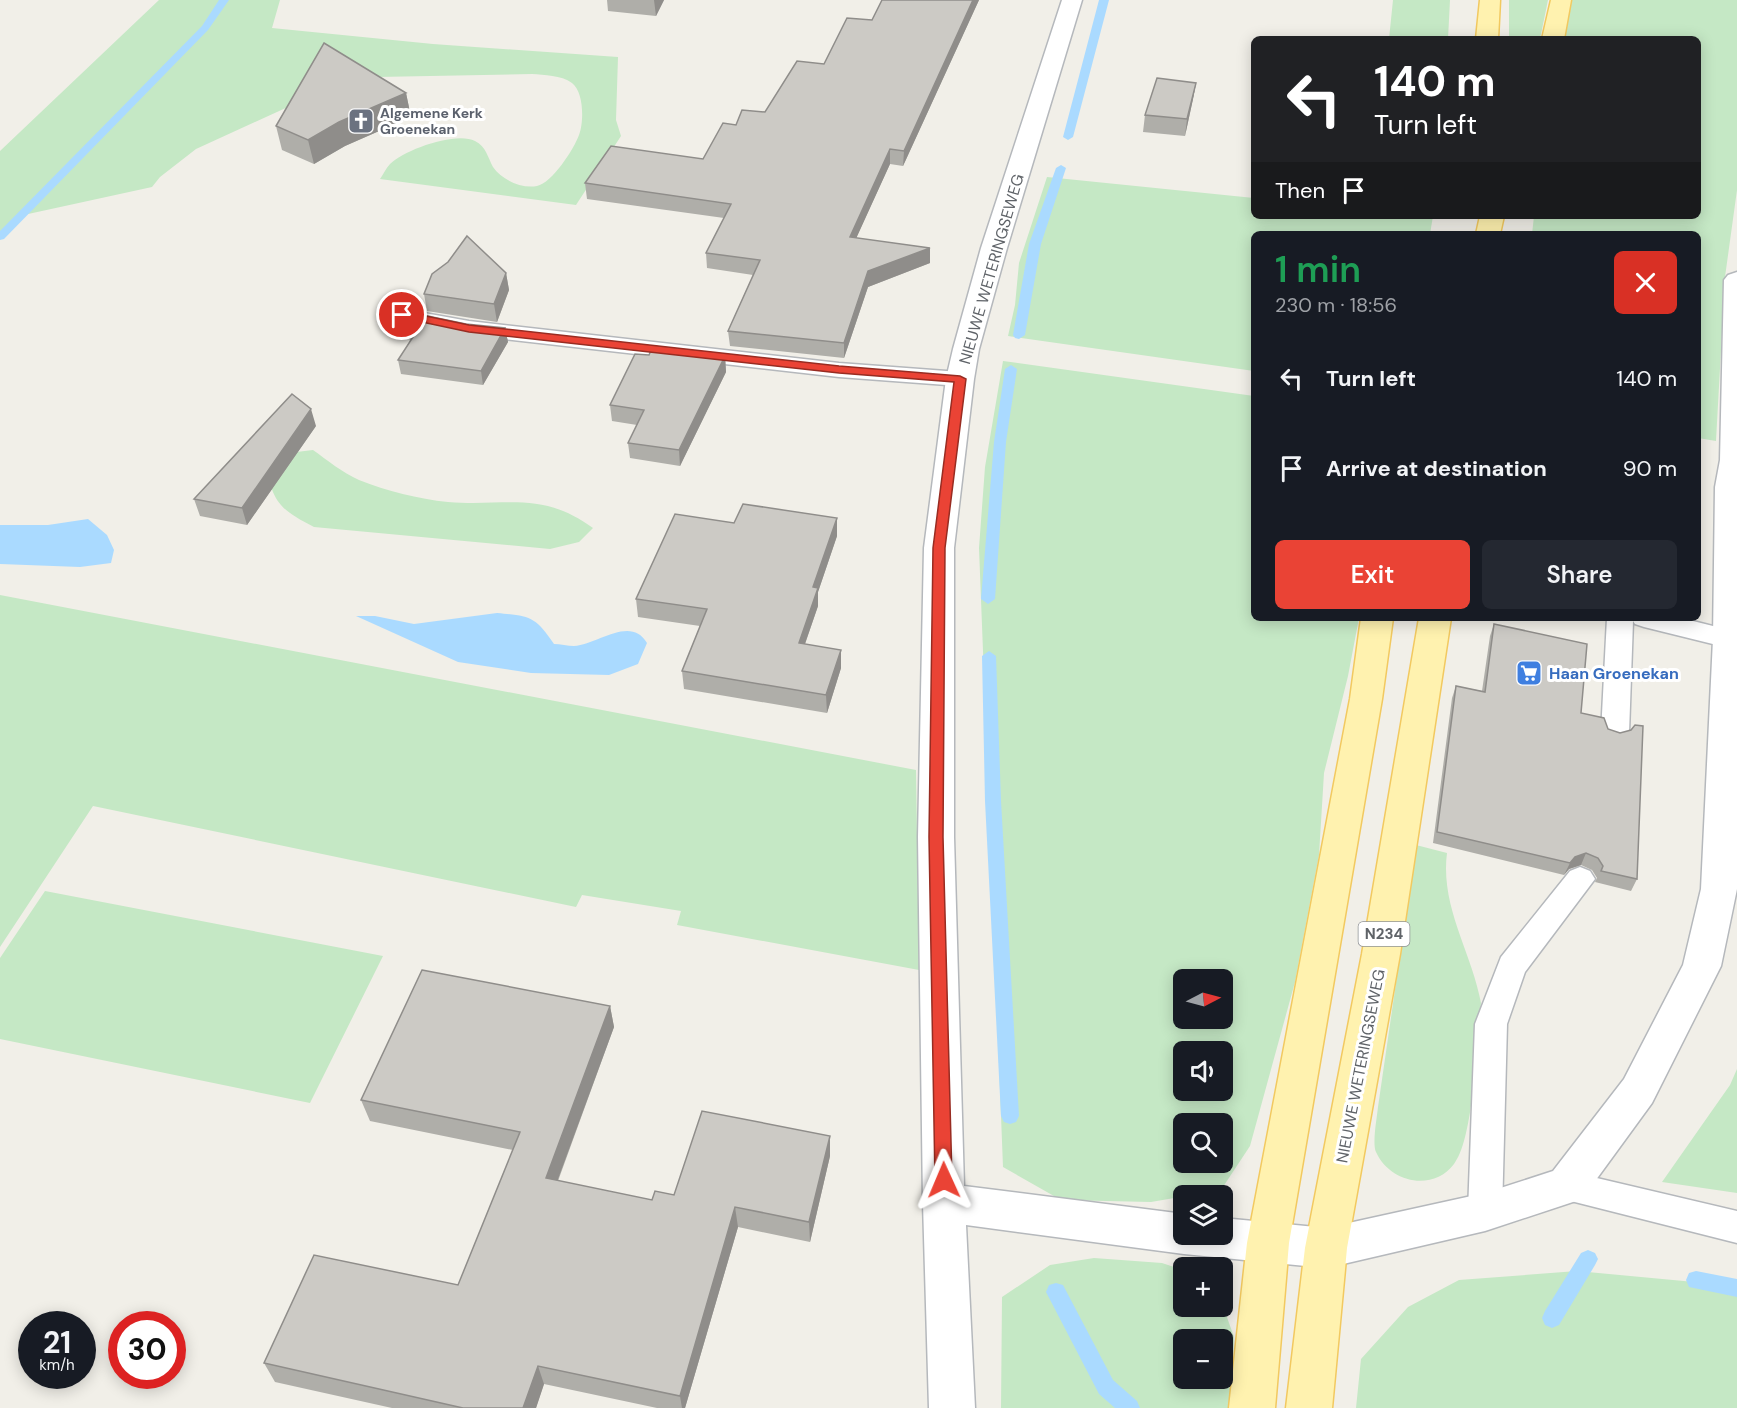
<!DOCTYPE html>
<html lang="en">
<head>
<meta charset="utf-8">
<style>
	:root { --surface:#171b24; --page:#242831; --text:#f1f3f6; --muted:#9ea1a6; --accent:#ea4335 }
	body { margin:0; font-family:"DM Sans",sans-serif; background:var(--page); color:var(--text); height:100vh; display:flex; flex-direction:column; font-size:22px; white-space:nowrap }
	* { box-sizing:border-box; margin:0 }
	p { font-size:20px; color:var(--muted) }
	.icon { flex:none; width:33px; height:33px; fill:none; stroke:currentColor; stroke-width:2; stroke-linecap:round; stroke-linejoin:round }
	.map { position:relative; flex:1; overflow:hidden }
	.sheet { position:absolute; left:1251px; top:231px; width:450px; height:390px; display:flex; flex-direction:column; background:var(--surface); border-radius:9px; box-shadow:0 3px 15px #0003 }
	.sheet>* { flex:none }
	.banner { position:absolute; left:1251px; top:36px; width:450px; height:183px; border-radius:9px; box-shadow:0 3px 15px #0003; background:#202124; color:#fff; overflow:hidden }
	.needle { width:39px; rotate:84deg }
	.tools { position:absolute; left:1173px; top:969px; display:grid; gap:12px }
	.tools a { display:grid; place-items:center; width:60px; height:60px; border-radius:9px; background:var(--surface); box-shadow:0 3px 15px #0003; font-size:30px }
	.speed { position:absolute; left:18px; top:1311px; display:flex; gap:12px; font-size:30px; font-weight:700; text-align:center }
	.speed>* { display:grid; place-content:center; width:78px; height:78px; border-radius:50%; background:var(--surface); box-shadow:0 3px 15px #0003; line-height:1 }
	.speed small { font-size:15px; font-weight:400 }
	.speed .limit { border:9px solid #d22; background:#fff; color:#111 }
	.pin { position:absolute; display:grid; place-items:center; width:51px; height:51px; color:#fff; margin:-26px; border:3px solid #fff; border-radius:50%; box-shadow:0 2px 6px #0007 }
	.me { position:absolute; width:66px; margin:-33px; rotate:359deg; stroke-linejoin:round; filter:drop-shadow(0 0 4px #0008) }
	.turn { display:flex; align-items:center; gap:21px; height:126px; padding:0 24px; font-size:27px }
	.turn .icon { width:78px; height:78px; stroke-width:2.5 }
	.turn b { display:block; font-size:42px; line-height:51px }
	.then { display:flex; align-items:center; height:57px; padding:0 24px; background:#0003; gap:12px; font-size:22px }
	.round { display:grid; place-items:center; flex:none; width:63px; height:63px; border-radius:9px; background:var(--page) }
	.overview { display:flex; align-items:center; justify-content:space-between; height:102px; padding:0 24px }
	h1 { font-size:36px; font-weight:600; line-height:45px; color:#1e9e55 }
	.button { display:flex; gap:12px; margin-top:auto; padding:12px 24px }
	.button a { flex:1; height:69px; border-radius:9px; background:var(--accent); color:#fff; font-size:24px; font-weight:600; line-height:69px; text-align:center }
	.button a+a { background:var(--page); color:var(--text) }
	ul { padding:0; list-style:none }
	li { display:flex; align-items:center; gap:18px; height:90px; padding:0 24px }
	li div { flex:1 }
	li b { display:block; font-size:22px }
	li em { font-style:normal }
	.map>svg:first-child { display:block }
	.green { fill:#c5e8c5; fill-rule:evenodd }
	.water { fill:#aadaff }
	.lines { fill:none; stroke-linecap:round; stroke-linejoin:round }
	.stream { fill:#aadaff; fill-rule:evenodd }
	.lane-casing { stroke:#b5b8bc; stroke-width:3 }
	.street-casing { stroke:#b5b8bc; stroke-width:3 }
	.primary-casing { stroke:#f2c960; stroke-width:3 }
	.lane { fill:#fff; fill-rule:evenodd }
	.street { fill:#fff; fill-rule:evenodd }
	.primary { fill:#fff2af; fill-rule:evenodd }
	.wall { fill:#afaea9 }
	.shaded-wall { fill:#8f8d8a }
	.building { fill:#cccac5; stroke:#8f8d8a; stroke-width:1.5 }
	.route { fill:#ea4335; stroke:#982c22; stroke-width:1.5 }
	.labels { text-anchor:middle; stroke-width:6; stroke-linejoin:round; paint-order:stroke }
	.far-worship-label { font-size:14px; font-weight:bold; fill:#5b616d; stroke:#fff; text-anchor:start }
	.shield { fill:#fff; stroke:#8f9295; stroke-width:1.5 }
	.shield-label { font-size:15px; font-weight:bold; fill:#5f6368 }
	.street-label { font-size:16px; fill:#5f6368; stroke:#fff }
	.shop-label { font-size:16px; font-weight:bold; fill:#366cbe; stroke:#fff; text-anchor:start }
</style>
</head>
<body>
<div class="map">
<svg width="1737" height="1408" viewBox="0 0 1737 1408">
	<rect width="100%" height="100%" fill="#f1efe8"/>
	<path class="green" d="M159,0H280L272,28L433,44L618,57L616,120L621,136L576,205L380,179C383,175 386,168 390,164C404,150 456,131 475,141C486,146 488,158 493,167C502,180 522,189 537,186C552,183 574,149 579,135C584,122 584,92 572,83C561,75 544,75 532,74L377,77L312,96L196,149L160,177L152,187L19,216L0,235V151Z
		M1393,0H1450L1448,39H1389Z
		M1509,0H1548L1540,39H1509Z
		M1568,0H1737V190L1725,277L1716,441L1698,438V234H1532L1534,216H1698V39H1561Z
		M1047,177L1254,198V216H1433L1430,234H1254V371L1008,336L1015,305L1019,263Z
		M1003,361L1254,396V618H1359L1348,676L1324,773L1319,855L1295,982L1250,1146L1221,1190L1151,1202L1061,1200L1003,1167L979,548L985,467ZM1184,980H1222V1018H1184ZM1184,1052H1222V1090H1184ZM1184,1124H1222V1162H1184Z
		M313,450C327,460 343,473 359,480C387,491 418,499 448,502C505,507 541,490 593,528L579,542L550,549L314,527C279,509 274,503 265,465L280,454Z
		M0,595L916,770L919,970L677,925L681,911L582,895L576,907L93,806L0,947Z
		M1416,845L1447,853C1440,907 1472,953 1481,1003C1477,1039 1474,1139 1454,1164C1433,1192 1390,1183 1376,1152C1372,1144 1377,1117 1378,1107Z
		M45,891L383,956L310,1103L0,1039V958Z
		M1737,1069V1193L1662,1182L1730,1085Z
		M1094,1258L1162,1263L1183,1270L1184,1306H1223L1234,1337L1231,1408H1001L1002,1297L1050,1265ZM1184,1340H1222V1378H1184Z
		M1577,1271L1737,1286V1408H1356L1361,1359L1408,1307L1459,1280Z"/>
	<path class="water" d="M88,519L107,535L114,550L111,563L80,567L0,564V525H48Z
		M497,613C530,616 535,616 554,644C560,644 568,646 574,646C598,644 631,615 647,643L638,664L609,675L531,673L458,662L356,616H375L414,624Z"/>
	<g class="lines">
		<path class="stream" d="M219,0H229L208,30L4,239L0,240V231L202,26Z
			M1099,0H1109L1073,137L1068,140L1063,137Z
			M1061,165L1066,168L1041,244L1025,335L1019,339L1015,338L1013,335L1029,244L1056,168Z
			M1011,365L1017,369L1006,442L995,599L988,604L981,599L994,442L1005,369Z
			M989,651L996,656L1001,801L1019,1116L1016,1122L1010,1124L1004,1122L1001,1116L985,801L982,656Z
			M1588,1250L1595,1253L1598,1259L1595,1265L1559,1325L1552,1328L1545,1325L1542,1318L1545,1311L1581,1253Z
			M1696,1271L1737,1279V1297L1689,1287L1686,1280L1689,1273Z
			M1056,1283L1063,1285L1113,1380L1137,1401L1140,1408H1115L1099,1394L1046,1292L1049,1285Z"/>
		<g class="lane-casing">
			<path id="lane" d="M402,309L469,321L839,363L960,372L968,374L971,379L968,384L960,386L839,377L469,335L394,320L391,315L394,310Z
				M1607,618H1681L1737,632V646L1729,648L1644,627L1635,624L1633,621L1629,733L1625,740L1615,743L1605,740L1601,733Z
				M1580,867L1590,871L1595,879L1525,972L1507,1024L1502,1212L1497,1223L1485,1228L1473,1223L1468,1212L1475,1024L1501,957L1570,871Z
				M1567,1171L1737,1211V1243L1555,1197L1550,1186L1555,1175Z"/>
		</g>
		<g class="street-casing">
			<path id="street" d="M1062,0H1082L1007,248L979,349L974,379L954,548V837L964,1186L1184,1214V1234H1222V1218L1326,1228L1485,1193L1553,1171L1624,1079L1683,965L1701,889L1713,639L1715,487L1720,460L1724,280L1728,275L1737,272V889L1721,966L1652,1103L1582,1199L1485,1231L1326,1268L1184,1254L966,1225L975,1408H929L923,1203L918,837L924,548L946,379L953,349L981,248Z"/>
		</g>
		<g class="primary-casing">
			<path id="primary" d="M1480,0H1500L1498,39H1476Z
				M1551,0H1571L1564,39H1542Z
				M1480,216H1504L1500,234H1476Z
				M1361,618H1393L1382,699L1289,1243L1275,1408H1229L1247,1243L1350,699Z
				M1419,618H1451L1400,954L1347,1248L1332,1408H1286L1305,1248L1362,954Z"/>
		</g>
		<use href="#lane" class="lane"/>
		<use href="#street" class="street"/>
		<use href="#primary" class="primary"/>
	</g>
	<path class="wall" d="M607,0H664L656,16L608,11Z
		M882,0H979L903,166L890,164L856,238L930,248V263L868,287L844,358L730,346L728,331L753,275L707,268L706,253L724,218L587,199L585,183L703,159L736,125L765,112L824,64L872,20Z
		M1196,83L1193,99L1185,136L1143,132L1145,115Z
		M406,93L411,117L345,146L314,164L282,150L276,126Z
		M506,273L509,290L497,322L427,311L424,294Z
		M466,324L505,328L508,342L483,385L401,374L398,360L410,341L409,337Z
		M649,355L725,356L726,372L680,466L630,458L628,443L637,425L612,421L610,405Z
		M316,426L247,525L200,516L194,499Z
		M837,518V536L818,592V606L805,644L841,668L827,713L684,689L682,671L700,626L638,617L636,599L734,523Z
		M1494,624L1581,713L1637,879L1631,891L1595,882L1597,878L1592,870L1581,865L1569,869L1564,875L1433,843L1452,698L1456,686L1482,691L1490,636Z
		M610,1006L614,1027L558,1181L652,1200L830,1156L810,1242L738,1227L685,1408H657L544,1384L536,1408H392L275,1382L264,1363L458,1285L513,1150L370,1121L361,1100Z"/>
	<path class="shaded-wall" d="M654,0H664L656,16Z
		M973,0H979L903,166L904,151Z
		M1196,83L1193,99L1185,136L1187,119Z
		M406,93L411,117L345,146L314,164L308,140L339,122Z
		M890,149V164L850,252V237Z
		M930,248V263L868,287L844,358V343L868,271Z
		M506,273L509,290L497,322L494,304Z
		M505,328L508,342L483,385L481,371Z
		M725,356L726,372L680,466L679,450Z
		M311,409L316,426L247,525L242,508Z
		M837,518V536L818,592V606L799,661V643L813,587Z
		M841,650V668L827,713L826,695Z
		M1586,853L1581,865L1569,869L1564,875L1570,863L1575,857Z
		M610,1006L614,1027L551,1198L546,1178Z
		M830,1136V1156L810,1242L809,1222Z
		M735,1207L738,1227L685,1408H682L680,1396Z
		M538,1366L544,1384L536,1408H523Z"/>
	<path class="building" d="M882,0H973L904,151L890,149L850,237L930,248L868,271L844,343L728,331L760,260L706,253L731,204L585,183L611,146L703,159L723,123L736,125L742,110L765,112L797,61L824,64L847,18L872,20Z
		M324,43L406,93L339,122L308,140L276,126Z
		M1157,78L1196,83L1187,119L1145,115Z
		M467,236L506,273L494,304L424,294L432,274L448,262Z
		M418,314L466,324L505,328L481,371L398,360L413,337H409Z
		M652,348L725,356L679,450L628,443L644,410L610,405L635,354L649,355Z
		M292,394L311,409L242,508L194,499Z
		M743,504L837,518L813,587L818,588L799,643L841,650L826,695L682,671L707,609L636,599L675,514L734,523Z
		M1494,624L1587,644L1581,713L1604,718L1608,729L1620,733L1631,730L1635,725L1643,726L1637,879L1601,871L1603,866L1598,858L1586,853L1575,857L1570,863L1437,832L1456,686L1485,692Z
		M422,970L610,1006L546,1178L652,1200L655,1191L674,1195L702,1111L830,1136L809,1222L735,1207L680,1396L538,1366L523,1408H463L264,1363L314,1255L458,1285L520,1132L361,1100Z"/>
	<path class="route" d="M402,311L469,325L839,366L960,376L966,379L945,548L943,837L952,1180L950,1186L944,1188L938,1186L935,1180L929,837L933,548L954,382L839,373L469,332L398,317V312Z"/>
	<defs>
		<g id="church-square" transform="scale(1.35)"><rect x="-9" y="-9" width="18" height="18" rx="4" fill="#6b7280" stroke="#fff"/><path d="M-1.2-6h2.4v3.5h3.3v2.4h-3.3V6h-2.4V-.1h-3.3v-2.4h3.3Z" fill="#fff"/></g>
		<g id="supermarket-square" transform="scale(1.35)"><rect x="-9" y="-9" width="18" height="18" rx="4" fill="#3f7fe0" stroke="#fff"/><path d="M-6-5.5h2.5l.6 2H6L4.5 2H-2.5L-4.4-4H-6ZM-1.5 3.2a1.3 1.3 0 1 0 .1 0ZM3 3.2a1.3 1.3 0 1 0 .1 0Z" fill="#fff"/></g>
	</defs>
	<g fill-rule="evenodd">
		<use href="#church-square" x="361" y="121"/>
		<use href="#supermarket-square" x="1529" y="673"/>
	</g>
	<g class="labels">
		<g class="far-worship-label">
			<text x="380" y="118">Algemene Kerk<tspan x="380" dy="16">Groenekan</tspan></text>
		</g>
		<rect class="shield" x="1358.5" y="922" width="51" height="24" rx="4.5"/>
		<g class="shield-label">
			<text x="1384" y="939">N234</text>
		</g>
		<g class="street-label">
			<text transform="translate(991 269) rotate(-74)" y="6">NIEUWE WETERINGSEWEG</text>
			<text transform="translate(1360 1066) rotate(-79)" y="6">NIEUWE WETERINGSEWEG</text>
		</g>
		<g class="shop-label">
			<text x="1549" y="679">Haan Groenekan</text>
		</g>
	</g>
</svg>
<div class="tools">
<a><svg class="needle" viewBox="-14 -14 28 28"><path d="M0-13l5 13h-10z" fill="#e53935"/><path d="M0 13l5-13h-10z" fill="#9ea1a6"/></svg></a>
<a><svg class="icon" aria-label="sound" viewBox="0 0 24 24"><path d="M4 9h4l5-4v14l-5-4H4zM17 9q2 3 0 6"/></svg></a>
<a><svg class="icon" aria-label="search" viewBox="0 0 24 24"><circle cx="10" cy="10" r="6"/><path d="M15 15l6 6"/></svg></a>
<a><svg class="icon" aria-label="layers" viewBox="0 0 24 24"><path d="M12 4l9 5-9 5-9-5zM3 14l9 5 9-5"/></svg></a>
<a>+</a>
<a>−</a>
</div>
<div class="speed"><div>21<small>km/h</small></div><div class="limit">30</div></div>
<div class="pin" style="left:402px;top:315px;background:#d93025"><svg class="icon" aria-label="arrive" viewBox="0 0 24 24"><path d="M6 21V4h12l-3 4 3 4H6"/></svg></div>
<svg class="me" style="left:944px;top:1180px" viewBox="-20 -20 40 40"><path d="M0-17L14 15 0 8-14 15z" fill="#ea4335" stroke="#fff" stroke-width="4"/></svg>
<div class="banner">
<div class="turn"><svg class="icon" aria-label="left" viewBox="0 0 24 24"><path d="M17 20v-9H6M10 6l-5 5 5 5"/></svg><div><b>140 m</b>Turn left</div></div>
<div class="then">Then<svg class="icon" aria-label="arrive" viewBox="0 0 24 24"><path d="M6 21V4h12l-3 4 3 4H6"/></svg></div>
</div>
<section class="sheet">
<div class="overview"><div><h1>1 min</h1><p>230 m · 18:56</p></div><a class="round" style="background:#d93025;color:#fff"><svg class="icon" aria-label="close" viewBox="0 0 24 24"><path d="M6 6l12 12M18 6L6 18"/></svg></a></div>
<ul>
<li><svg class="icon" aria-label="left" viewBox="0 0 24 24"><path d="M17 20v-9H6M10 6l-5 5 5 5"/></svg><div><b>Turn left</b></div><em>140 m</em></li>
<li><svg class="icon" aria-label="arrive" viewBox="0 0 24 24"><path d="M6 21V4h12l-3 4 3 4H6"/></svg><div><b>Arrive at destination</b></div><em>90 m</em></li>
</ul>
<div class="button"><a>Exit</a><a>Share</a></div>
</section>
</div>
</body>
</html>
